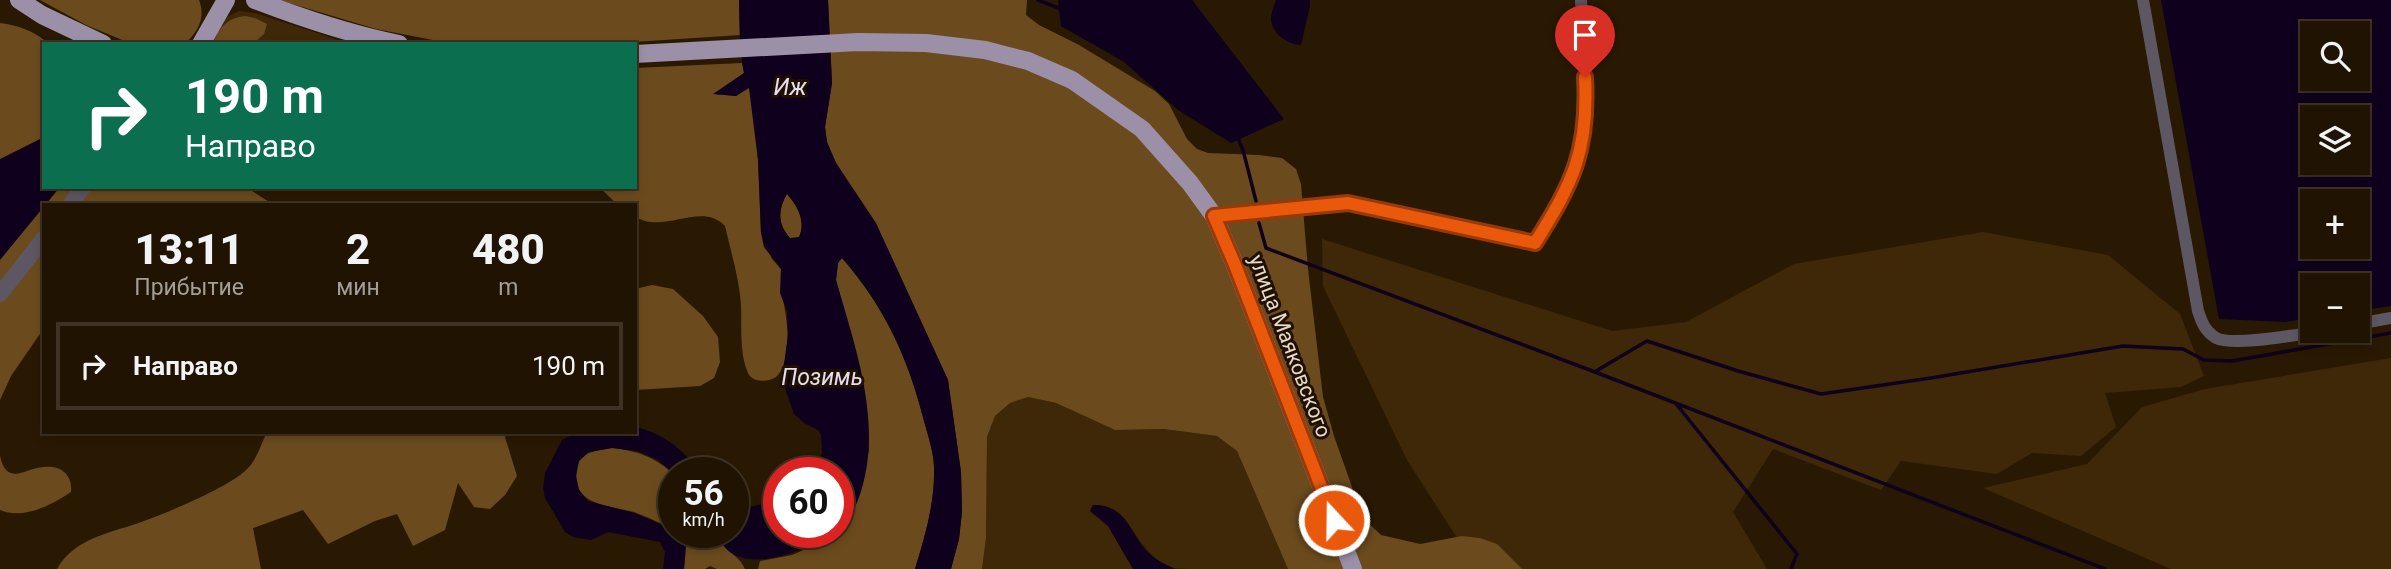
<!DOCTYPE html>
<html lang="ru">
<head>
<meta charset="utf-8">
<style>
	:root { --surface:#201302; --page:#2d2011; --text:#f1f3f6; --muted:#a29e99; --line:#3d3224 }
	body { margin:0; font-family:Roboto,sans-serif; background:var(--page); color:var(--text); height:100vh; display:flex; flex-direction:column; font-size:26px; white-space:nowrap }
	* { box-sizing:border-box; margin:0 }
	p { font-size:23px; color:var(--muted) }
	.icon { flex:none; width:38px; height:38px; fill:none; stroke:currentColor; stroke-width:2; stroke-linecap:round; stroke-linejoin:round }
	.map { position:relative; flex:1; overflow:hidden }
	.sheet { position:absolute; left:42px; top:203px; width:595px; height:231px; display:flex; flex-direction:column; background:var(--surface); border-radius:0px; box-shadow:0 4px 10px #0003,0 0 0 2px var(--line) }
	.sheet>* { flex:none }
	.hud { position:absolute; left:42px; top:42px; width:595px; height:147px; border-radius:0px; box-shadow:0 4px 10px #0003,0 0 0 2px var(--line); background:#0b6e4f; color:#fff; overflow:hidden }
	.fabs { position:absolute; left:2300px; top:21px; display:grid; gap:14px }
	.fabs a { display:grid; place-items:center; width:70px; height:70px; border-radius:0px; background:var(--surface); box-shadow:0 4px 10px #0003,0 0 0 2px var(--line); font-size:35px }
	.speed { position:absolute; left:658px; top:457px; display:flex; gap:14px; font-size:35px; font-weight:700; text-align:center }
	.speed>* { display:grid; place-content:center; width:91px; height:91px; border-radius:50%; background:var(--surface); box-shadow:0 4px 10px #0003,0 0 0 2px var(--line); line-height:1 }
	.speed small { font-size:18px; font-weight:400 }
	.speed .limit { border:10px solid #d22; background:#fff; color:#111 }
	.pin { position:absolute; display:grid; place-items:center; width:60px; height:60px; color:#fff; margin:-72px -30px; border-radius:50% 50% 50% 0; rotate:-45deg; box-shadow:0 0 7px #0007 }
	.pin .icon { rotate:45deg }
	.me { position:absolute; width:77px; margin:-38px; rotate:339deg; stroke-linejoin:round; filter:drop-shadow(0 0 5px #0008) }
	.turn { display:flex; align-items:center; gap:24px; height:147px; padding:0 28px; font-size:32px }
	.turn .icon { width:91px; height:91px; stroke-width:2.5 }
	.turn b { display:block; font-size:49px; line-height:60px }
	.eta { display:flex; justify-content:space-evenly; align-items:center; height:119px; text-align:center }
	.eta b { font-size:42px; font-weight:800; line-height:49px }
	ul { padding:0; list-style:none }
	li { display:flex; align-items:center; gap:21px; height:88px; margin:0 14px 10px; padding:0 14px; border:4px solid var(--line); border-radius:0px }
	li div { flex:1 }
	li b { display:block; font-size:26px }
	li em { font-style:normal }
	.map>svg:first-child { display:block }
	.green { fill:#3e2808 }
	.forest { fill:#6b4b1d }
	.water { fill:#0f001d; fill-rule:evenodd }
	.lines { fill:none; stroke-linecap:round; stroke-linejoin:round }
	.stream { stroke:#0f001d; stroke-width:3.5 }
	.minor { stroke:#5c5762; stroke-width:12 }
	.tertiary { stroke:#5c5762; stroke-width:16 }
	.primary { stroke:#9c90a9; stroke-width:18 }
	.route-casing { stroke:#983908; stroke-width:18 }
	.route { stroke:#ea580c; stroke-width:12 }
	.labels { text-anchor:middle; stroke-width:6; stroke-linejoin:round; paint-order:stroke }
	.street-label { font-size:21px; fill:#e5dacc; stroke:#201000 }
	.water-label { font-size:23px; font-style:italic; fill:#e7ddf2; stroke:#201000 }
</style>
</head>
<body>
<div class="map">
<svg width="2391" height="569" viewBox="0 0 2391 569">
	<rect width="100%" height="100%" fill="#2a1902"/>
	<path class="green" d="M239,11L255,13L351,44H207L221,20Z
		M1983,232L2108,255L2180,314L2204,376L2181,387L2105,393L2116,427L2081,456L2032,453L1997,474L1901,461L1881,490L1773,449L1733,512L1767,569H1477L1407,460L1323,286L1322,239L1612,331L1686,322L1794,264Z
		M2391,358V569H2171L1983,488L2087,464L2142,407L2205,389Z
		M1028,397L1056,403L1115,430L1164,429L1217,436L1237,451L1288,569C1260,569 1233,569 1206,569C1196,569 1183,569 1174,568C1132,555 1135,504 1093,505L1090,511L1108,526L1133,569H982L986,538L987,437L995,416L1010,403Z"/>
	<path class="forest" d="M40,0H199C206,18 198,31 185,44H132L86,25Z
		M279,0H739L740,35L603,44H476L438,41L376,29Z
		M828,0H1027L1026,15L1039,25L1079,45L1155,91L1169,104L1187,139L1197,149L1208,153L1259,155L1282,158L1296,169L1301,184L1308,269L1323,397L1334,436L1363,518L1381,535L1420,544L1462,536L1480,538L1497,544L1522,569H1288L1237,451L1217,436L1164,429L1115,430L1056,403L1028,397L1010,403L995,416L987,437L986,538L982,569H951L959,539L962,512L961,472L948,380L876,224L836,163L827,142L825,127L832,83Z
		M245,16L255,18L267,24L264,34L253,44H213C218,27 228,18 245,16Z
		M0,23C18,25 36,32 49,44H44V187H246L274,205H44V328L11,376L0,400Z
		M742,63L744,73L714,94L736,96L749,87L754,111L758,160L761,233L772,259L781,269C779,298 792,323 786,353C785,361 783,371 776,377C769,382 752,383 748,373C739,353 742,325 741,304C739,278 731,252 725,226C705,205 676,225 651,222C646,222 640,219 635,217V205H618L599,187H635V68Z
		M787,194C798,207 806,221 799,238H790C777,224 778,209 787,194Z
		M842,258C885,308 908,357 924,421C928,436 934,453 934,468C935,503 925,536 915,569H758L760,561L792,555L813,546L841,530L869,451L868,419L862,379L836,280L838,263Z
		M652,285L673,289L703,316L718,337L720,362L714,378L700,386L635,390V289Z
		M267,432H508L505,437L517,476L505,495L490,509L474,507L458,483L445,530L413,546L397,514L375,521L328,544L303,510L253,528L261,569H57C75,537 112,533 144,521C169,512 229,487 246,470C256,462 261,444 267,432Z
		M612,448C638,451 654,457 674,474V531C662,523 647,517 634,512C609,505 570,506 577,468C580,451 597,451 612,448Z
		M0,456C7,487 25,468 44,467C61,465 73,475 71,492C52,505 23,520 0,510Z
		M675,532H711L741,562L745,569H717L710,566L705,569H684C685,555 689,541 675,532Z"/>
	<path class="water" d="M739,0H828L832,83L825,127L827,142L836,163L876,223L948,380L961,472L962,512L959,539L951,569H915C925,536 935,503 934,468C934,453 928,436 924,421C908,358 885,307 842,258L838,263L836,280C856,350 885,428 858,500C853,511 847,523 838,531V472H815L822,453L821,435L818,430L804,423L794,414L782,380L788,334L787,311L780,293L781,269L764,247L761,233L758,160L749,88L736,96L713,94L744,73L740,49ZM787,194C798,206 806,221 799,237L790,238C777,224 778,209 787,194Z
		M1058,0H1192L1284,119L1231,143L1178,110L1124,62L1061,26Z
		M1276,0H1310V6L1301,45C1287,45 1270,32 1271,17C1272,11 1274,5 1276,0Z
		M2161,0H2391V306L2357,311V285H2312V318L2285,322L2219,319ZM2357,33V79H2312V33ZM2357,117V163H2312V117ZM2357,201V247H2312V201Z
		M44,137V187H60L0,260V159Z
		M635,427C664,433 683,450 700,472L674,474L658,460L637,451L612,448L589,452L579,461L576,476L579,490L588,501L634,513L670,528L681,536L686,546L684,569H663L665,552L660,542L608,532L591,540L573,537L565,532L545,498L543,488L545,473L562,440L578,432H635Z
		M779,500V532H837C811,547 764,569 734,555C725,550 719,539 711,532H733V501L749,507Z
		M1093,505C1130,505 1128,535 1150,554C1157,561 1167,565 1175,569H1133L1108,526L1090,511Z"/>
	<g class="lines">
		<path class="stream" d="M1038,0L1061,9
			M1237,136L1243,150L1256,201
			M1259,223L1266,248L1595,372L2105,569
			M1596,371L1647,341L1738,371L1821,394L1931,378L2123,346L2183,349L2204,360L2232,361L2391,333
			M1677,405L1797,554L1791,569"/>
		<path class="minor" d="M2143,0L2198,311C2202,323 2205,331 2216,338C2234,347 2300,334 2321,331
			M1214,216L1348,203L1535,243C1554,212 1578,178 1584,141C1591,95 1583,46 1581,0
			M2357,324L2391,318"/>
		<path class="tertiary" d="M70,205L83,187
			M0,294L44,238"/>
		<path class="primary" d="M19,0L42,15L103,44
			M255,0C302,18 349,34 399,44
			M201,44L226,0
			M635,54L858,42L926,43L985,50L1028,61L1072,80L1142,129L1190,183L1214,216L1235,265L1353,569"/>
	</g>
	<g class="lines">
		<g class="route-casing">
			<path id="route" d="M1334,520L1235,265L1214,216L1348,203L1535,243C1573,183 1589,150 1585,77"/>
		</g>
		<use href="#route" class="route"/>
	</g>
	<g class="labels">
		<g class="street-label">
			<text transform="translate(1290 346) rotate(69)" y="7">улица Маяковского</text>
		</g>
		<g class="water-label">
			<text x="790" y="95">Иж</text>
			<text x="822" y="385">Позимь</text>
		</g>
	</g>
</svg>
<div class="fabs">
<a><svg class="icon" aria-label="search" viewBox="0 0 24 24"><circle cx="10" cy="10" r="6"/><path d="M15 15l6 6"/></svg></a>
<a><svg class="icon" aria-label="layers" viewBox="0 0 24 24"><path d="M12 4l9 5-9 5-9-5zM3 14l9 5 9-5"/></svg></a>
<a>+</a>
<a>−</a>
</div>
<div class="speed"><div>56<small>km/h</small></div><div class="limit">60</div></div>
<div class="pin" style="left:1585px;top:77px;background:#d93025"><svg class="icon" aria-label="arrive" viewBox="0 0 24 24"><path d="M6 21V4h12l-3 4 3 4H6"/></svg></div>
<svg class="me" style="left:1334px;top:520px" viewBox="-20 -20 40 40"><circle r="17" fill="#ea580c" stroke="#fff" stroke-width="3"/><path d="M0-11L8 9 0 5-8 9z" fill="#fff"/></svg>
<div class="hud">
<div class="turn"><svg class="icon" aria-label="right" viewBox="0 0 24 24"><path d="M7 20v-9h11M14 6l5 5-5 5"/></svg><div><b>190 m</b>Направо</div></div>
</div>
<section class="sheet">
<div class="eta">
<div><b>13:11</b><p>Прибытие</p></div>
<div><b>2</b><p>мин</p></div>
<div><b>480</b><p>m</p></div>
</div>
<ul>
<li><svg class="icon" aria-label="right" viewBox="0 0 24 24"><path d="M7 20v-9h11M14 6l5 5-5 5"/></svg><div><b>Направо</b></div><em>190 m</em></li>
</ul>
</section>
</div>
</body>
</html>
